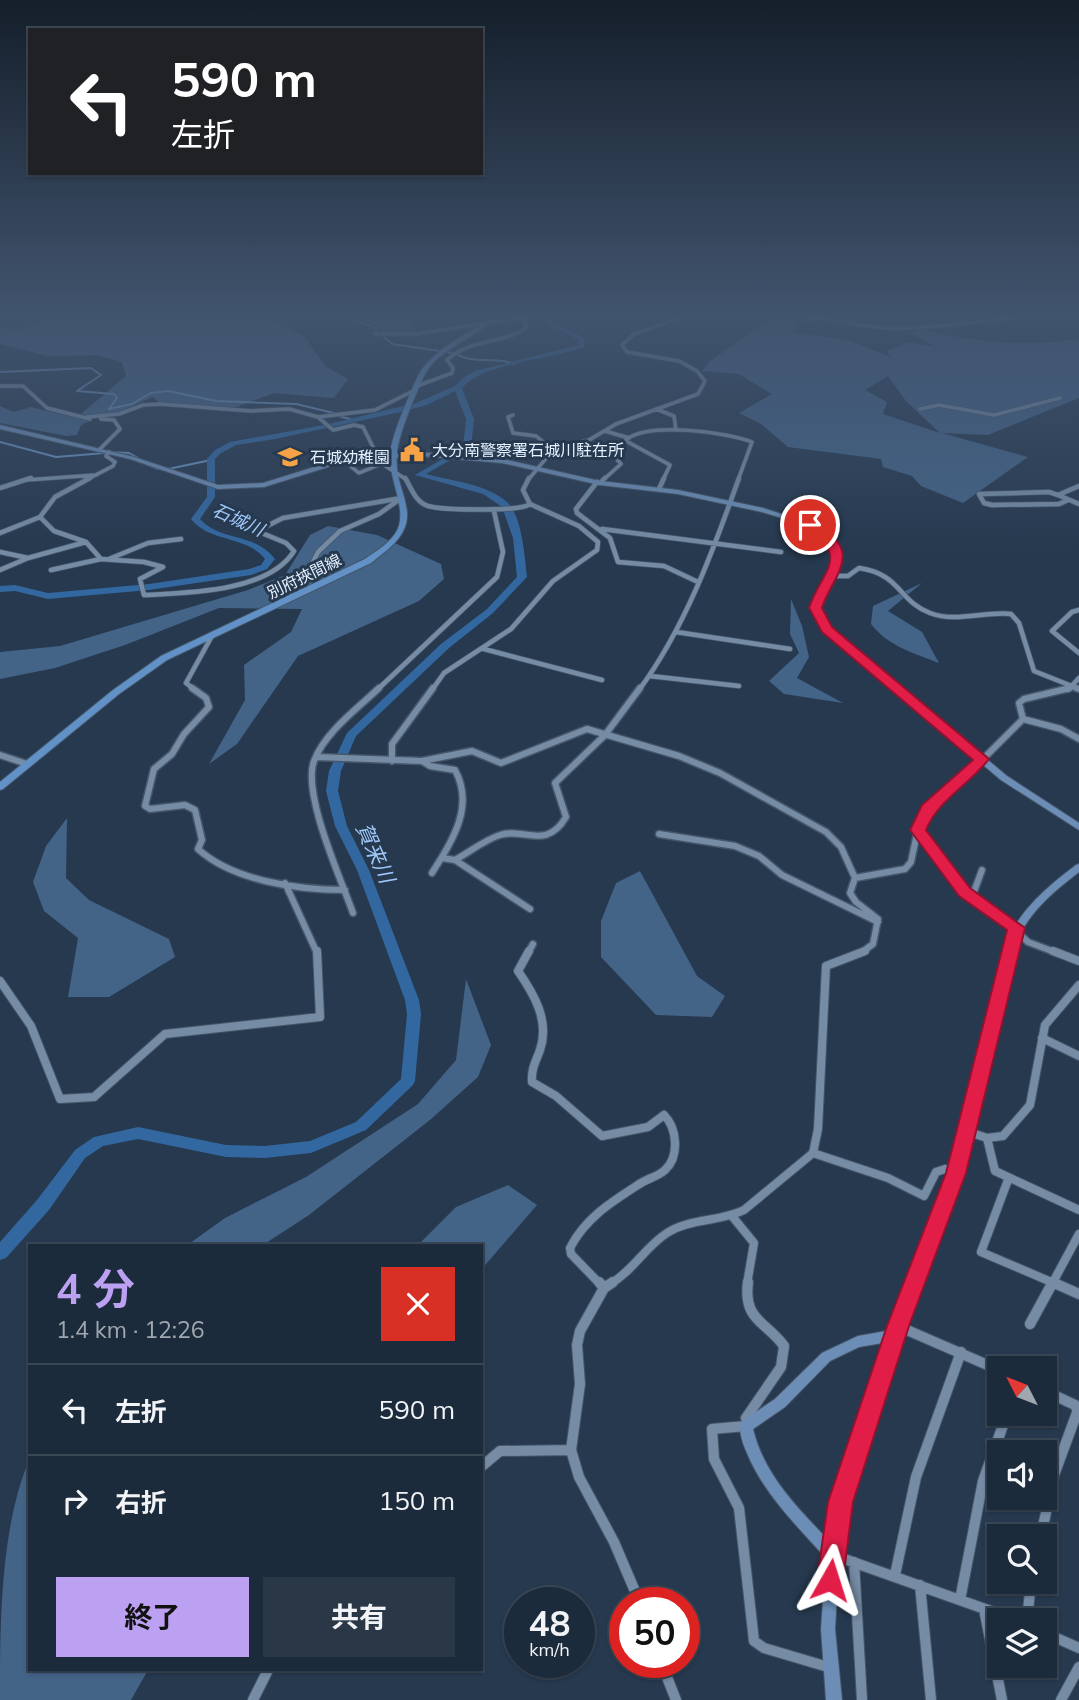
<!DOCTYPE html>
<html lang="ja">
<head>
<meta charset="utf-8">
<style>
	:root { --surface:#1c2b3b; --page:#293746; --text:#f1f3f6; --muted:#a0a7af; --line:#3a4755; --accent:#bca0f2 }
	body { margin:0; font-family:Mulish,"Noto Sans JP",sans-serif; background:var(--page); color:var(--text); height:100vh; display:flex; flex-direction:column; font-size:26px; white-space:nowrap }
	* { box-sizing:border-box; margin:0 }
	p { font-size:23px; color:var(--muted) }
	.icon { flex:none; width:38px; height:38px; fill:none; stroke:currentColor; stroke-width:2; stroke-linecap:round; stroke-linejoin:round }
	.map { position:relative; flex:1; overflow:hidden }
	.details { position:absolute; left:28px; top:1244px; width:455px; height:427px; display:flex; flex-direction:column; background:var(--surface); border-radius:0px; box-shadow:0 2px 5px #0004,0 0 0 2px var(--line) }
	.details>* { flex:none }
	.guide { position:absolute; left:28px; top:28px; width:455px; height:147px; border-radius:0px; box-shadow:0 2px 5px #0004,0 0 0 2px var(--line); background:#202124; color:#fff; overflow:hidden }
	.needle { width:46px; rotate:312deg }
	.buttons { position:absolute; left:987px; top:1356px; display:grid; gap:14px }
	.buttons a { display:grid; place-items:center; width:70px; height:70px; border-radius:0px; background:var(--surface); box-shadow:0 2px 5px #0004,0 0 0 2px var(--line); font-size:35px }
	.speed { position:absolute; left:504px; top:1587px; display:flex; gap:14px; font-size:35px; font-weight:700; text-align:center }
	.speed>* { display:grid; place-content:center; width:91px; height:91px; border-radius:50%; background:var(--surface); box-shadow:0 2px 5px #0004,0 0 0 2px var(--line); line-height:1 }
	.speed small { font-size:18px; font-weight:400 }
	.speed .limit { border:10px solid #d22; background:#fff; color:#111 }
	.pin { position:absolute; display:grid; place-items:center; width:60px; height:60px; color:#fff; margin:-30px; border:4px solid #fff; border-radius:50%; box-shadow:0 2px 7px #0007 }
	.me { position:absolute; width:77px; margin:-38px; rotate:6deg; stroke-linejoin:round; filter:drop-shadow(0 0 5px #0008) }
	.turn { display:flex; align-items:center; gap:24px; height:147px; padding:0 28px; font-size:32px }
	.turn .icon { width:91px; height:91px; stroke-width:2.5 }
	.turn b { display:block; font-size:49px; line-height:60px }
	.round { display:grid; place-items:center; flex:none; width:74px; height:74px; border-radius:0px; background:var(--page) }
	.head { display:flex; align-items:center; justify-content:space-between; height:119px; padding:0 28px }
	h1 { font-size:42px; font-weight:700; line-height:52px; color:var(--accent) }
	.button { display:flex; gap:14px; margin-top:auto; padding:14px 28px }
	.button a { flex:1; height:80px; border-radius:0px; background:var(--accent); color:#111; font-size:28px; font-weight:700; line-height:80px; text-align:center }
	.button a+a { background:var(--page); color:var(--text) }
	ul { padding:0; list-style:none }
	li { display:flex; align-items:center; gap:21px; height:91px; padding:0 28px; border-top:2px solid var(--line) }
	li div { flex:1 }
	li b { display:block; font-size:26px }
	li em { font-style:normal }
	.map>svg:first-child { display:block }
	.green { fill:#436387; fill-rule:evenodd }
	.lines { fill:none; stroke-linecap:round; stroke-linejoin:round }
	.stream { stroke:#6890bc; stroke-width:2 }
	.river { fill:#33679f; fill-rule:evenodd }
	.street-far4-casing { stroke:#455669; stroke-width:5 }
	.street-far3-casing { stroke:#455669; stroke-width:6 }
	.street-far2-casing { stroke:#455669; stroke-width:9 }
	.street-far1-casing { stroke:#455669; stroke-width:10 }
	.street-casing { stroke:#455669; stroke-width:12 }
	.secondary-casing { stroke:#455669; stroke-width:2 }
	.primary-casing { stroke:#455669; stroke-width:2 }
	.street-far4 { stroke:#768ca5; stroke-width:3.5 }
	.street-far3 { stroke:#768ca5; stroke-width:4.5 }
	.street-far2 { stroke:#768ca5; stroke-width:6 }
	.street-far1 { stroke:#768ca5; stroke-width:8 }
	.street { stroke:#768ca5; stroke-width:10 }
	.secondary { fill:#6c8eb6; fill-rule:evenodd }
	.primary { fill:#6191c6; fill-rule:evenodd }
	.route { fill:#e11d48; stroke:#92132f; stroke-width:2 }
	.labels { text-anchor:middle; stroke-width:6; stroke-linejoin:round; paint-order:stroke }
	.far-poi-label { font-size:16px; fill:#e4f0fe; stroke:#26394f; text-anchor:start }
	.far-street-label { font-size:16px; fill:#e4f0fe; stroke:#26394f }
	.far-water-label { font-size:18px; font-style:italic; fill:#9fc8f9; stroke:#26394f }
	.water-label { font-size:21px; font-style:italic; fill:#9fc8f9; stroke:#26394f }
</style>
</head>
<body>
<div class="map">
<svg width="1079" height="1700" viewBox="0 0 1079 1700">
	<rect width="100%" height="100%" fill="#26394f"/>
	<path class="green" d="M51,313H260L305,337L325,366L348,379L334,398L274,393L231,409L161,404L153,397C130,405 112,422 81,414L126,376L122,362L97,355L48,356L0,344V328L19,330L51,316Z
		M355,313H456L442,320L406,321L414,330L383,332L376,325L357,318Z
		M777,313L803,321L791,332L848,340L891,357L886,351L909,342L937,347L911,334L917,328C968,342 1026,347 1079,339V398L988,435L942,433L1028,457L963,503L921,486L912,476L883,467L881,459L788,447L761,424L739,413L772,394L739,374L702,371L709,362ZM888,376L906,401L940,433L883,414L887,402L865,390Z
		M0,406L14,412L31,407L89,421L81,425L77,435L66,436L0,423Z
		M328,526L377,535L441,564L444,579L419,601L298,656L237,744L209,764L245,700L244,665L291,632L302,609L219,608L125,645L55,668L0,679V652L60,646L248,590L285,575L310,535Z
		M922,583L888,611L922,632L939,663C913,653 888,646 871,624L873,606Z
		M791,599L802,626L809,657L797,678L843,703L784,694L769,681L799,653L790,634Z
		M67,818L66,878L89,900L169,939L175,957L109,997H68L78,938L44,911L33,882L46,846Z
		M640,871L697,976L725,996L712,1017L656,1015L601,957V921L616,883Z
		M466,979L491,1045L478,1077L430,1120L309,1215L263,1245L186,1246L225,1218L306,1177L418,1104L456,1060Z
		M508,1185L537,1205L481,1270V1246H417L456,1207Z
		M30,1458V1670H148L131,1700H0C0,1624 0,1527 30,1458Z"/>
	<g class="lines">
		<path class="stream" d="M350,313L351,319L373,327L392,344L453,353
			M458,355C476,364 496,356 514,364
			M0,372L91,368L101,375L77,391L114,394L117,398L109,409L132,404L151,393L168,391L216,401L296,404L334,413
			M339,416L353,420
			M0,442L56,457L105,453
			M110,452L129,453L138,458
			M141,462L158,469
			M168,469L211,460"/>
		<path class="river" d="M549,313H555L551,321L584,338V347C551,360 484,362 462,388L474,419L471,448L426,474C452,481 488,484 508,503C522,517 525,558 527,577L493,613L449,648L356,736L341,771L338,791L347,826L369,870L419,1000L421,1014L415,1081L413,1085L366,1130L311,1153L265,1158L226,1157L138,1139L103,1146L85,1158L49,1210L6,1258L0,1260V1242L37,1200L75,1150L94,1137L138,1127L226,1145L265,1146L310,1141L356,1122L401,1079L407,1014L405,1000L357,870L335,826L326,791L329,771L347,733L441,644L487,609L517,577L513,538L502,507L483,494L415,475L463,447L466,419L455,391L427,405L401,412L275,439L236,445L221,453L215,459V497L200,519C221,542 254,532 275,559L267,569L251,575L149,590L48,599L15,591L0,592V586L15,585L48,593L149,584L249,569L261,565L265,559C246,535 210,543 191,519L207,497V459L215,450L230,442L329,424L416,403L455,386L463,378L475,371L578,345L579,340L545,323Z"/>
		<g class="street-far4-casing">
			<path id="street-far4" d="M798,313C827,318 859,327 889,328C949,329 1008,315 1067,313
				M804,318L817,319
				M375,334H416L526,317
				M0,386H23L47,408L90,419
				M417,386L452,373L453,368L447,360C471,337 514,343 527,326L524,321L535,313
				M656,409L674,416L676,430
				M920,409L939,405L994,415L1060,398
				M513,415L508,417L513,433L536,436L553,450
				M87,417L119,414L143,405L161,404L251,411L289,409L318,417L375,410L415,390
				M318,417L333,430L354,425L363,427L381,463L407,480
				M605,431L629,438
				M626,441L670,465L663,480
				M99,450L120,429L114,420L101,419
				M343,460L359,473L381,464
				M26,480L96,475
				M86,480L113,466L115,462L106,456L109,452
				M528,480L553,450L589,440L616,424L698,394L705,381L697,371L679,361L627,352L622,345L634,334L693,313
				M603,480L621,464L615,457C619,452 622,443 627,439C650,422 727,432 752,442L738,480"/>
		</g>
		<g class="street-far3-casing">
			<path id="street-far3" d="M405,478C411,487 415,502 428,506C441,510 521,512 530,504
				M597,482L576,509L577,513L610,538L618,562L664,566L698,582
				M600,483L605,478
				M1079,486L1058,495L1079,504
				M0,488L31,478
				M659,489L664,478
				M1058,495L1049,492L979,494L984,503L992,505L1059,504L1068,500
				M40,517L54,531L86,542L101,559L144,562L163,567L140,579L144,595C187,593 269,592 294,551L286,543L257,531L283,518L402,498
				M602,529L781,552
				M0,533L40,517L55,497L90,478
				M0,552L28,558
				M109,559L148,543L181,539
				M0,570L28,558L86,542
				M51,570L101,559
				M831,576H848L859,568C901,574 898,601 930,613C955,623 985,611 1011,614L1019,623L1034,671L1079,689
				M290,598L289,591L308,572L318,552L340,531L379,514L400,499
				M1079,610L1072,612L1052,631L1079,653
				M676,632L790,649
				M484,649L602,680
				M650,676L739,686
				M195,690L186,683L213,634
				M377,690L497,577L503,552L494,511
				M432,690L444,673L511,629L553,581L597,550L598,542L579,526L530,504L523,490L529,478
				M639,690C685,628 713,551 739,478
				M1068,690L1079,678"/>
		</g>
		<g class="street-far2-casing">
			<path id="street-far2" d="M192,688L206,698L209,707L184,734L172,754L154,769L145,806L150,809L185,805L195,810L202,840L198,849C233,881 299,890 345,890
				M1076,688L1079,689
				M1023,719L1019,703L1024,699L1070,688
				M0,755L27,764
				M317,757L422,761L472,751L501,763L587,729L679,756L720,773L826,832L841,847L855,878L850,893L856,902L878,919L873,944L861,953
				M392,761V744L433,688
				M422,761L430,766L455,770C475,807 452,841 432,873
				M918,830L964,892L993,909L1028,942L1057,953
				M659,834L735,846L759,856L782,875L878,922
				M442,858L455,860L530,909
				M455,860C470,852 484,840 500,835C523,827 546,851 566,817L555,783L605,735L640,688
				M855,878L905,869L911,862L920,819L927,809L959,783L1023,719L1061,729L1079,739
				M285,883L317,953
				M972,897L982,870
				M353,913C341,879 302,794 314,761C325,732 357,709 379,688
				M528,953L533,944"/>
		</g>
		<g class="street-far1-casing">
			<path id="street-far1" d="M529,951L518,971C534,994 550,1021 540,1050C536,1061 531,1069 532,1082L556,1096L602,1136L648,1127L664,1115C677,1128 680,1156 665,1170C659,1176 649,1178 641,1183C613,1201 586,1217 570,1248L571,1254L600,1284
				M1053,951L1079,961
				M0,981L31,1026L60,1099L94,1097L165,1034L320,1017L317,951
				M1042,1038L1079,1056
				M966,1131L987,1138L1003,1136L1030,1105L1045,1025L1079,985
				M987,1138L995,1171L1079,1210
				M813,1153L888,1178L924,1196L936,1172L945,1169L955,1173
				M1008,1180L981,1252L1056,1284
				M732,1216L754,1243L747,1284
				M610,1284C633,1271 645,1247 667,1233C690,1218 720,1222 744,1210L813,1153L818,1129L826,966L865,951
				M1052,1284L1079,1234"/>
		</g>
		<g class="street-casing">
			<path id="street" d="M599,1282L604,1288
				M613,1282L604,1288L580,1331L577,1345L580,1384L571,1450L579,1477L614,1542L640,1603
				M748,1282C743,1321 766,1321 784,1346L781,1367L746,1418L750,1422
				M1052,1282L1079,1294
				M1030,1324L1053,1282
				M900,1327L999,1370
				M1045,1391L1075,1405L1078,1411
				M746,1426L712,1429L714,1459L739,1508L754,1641L764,1648L828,1667
				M481,1467L500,1451L571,1450
				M1041,1536L1054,1475L1078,1410
				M833,1555L1016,1620
				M854,1562L862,1700
				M895,1575L916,1477L961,1352
				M920,1585L931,1700
				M960,1600L983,1481L1007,1414
				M984,1609L1002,1700
				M1027,1620L1031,1582
				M1045,1633L1079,1648
				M661,1662L676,1700
				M253,1700L268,1670
				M1061,1700L1079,1667"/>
		</g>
		<g class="secondary-casing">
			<path id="secondary" d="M0,425L134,457L218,485L263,483L343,458L419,452L502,459L600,481L678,490L763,508L812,524L827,535L840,552L841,564L824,591L818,608L830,628L1007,776L1079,823V830L1001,780L824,631L812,608L818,591L835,564L834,552L823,537L808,526L762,512L678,494L600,485L502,463L419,456L344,462L264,487L218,489L130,459L0,429Z
				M1079,864V872C1053,892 1030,911 1016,942L984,1088L961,1174L939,1239L891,1367L869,1431L851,1496L839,1562L835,1629L842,1700H826L821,1629L826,1558C796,1525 764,1494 747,1453C743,1444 738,1431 741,1422L775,1399L822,1353L858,1336L892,1330C916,1269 941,1207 958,1144C977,1078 990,1009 1006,942C1022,908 1047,887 1076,865ZM888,1342C863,1408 842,1471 829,1541C797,1507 764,1475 753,1429L785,1407L830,1361L859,1347Z"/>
		</g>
		<g class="primary-casing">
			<path id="primary" d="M493,313H499C479,339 439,346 424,376C415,396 399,432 397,453C396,462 397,472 399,480C402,491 406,502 407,512C409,536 387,550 371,563L167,660L119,694L3,789L0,790V782L113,690L161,656L365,559C375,552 387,545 395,534C410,513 388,479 390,454C392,434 409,396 418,376C432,350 463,337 487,321Z"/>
		</g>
		<use href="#street-far4" class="street-far4"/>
		<use href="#street-far3" class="street-far3"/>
		<use href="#street-far2" class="street-far2"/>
		<use href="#street-far1" class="street-far1"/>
		<use href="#street" class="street"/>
		<use href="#secondary" class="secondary"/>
		<use href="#primary" class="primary"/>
	</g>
	<linearGradient id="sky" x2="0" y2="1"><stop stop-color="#151f2b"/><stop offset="0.57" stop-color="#41546e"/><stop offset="1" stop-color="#41546e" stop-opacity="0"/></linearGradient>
	<rect width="1079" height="551" fill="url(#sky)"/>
	<path class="route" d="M806,522C814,521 819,525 825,530C862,556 831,578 822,608L832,627L989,759C969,785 938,800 926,830L970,888L1025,928L966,1173L909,1326L853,1502L843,1580L839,1589L830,1593L821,1589L817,1580L828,1502L887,1326L946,1173L1007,930L959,896L910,830L922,805L973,760L822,632L809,608C822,569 851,559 806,527Z"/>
	<defs>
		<g id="civic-bare" transform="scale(1.89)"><path d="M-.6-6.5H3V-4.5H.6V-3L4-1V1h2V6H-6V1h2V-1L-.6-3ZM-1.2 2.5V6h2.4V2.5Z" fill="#f5a346" stroke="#26394f" stroke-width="2.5" paint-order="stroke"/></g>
		<g id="school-bare" transform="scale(1.89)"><path d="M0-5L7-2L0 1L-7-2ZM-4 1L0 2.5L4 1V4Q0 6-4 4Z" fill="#f5a346" stroke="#26394f" stroke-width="2.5" paint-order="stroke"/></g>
	</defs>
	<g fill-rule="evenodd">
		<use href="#civic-bare" x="412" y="450"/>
		<use href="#school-bare" x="290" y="457"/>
	</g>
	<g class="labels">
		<g class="far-poi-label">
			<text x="432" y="456">大分南警察署石城川駐在所</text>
			<text x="310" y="463">石城幼稚園</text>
		</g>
		<g class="far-street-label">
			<text transform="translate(304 576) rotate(-26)" y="6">別府挾間線</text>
		</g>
		<g class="far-water-label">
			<text transform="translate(238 520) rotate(24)" y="6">石城川</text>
		</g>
		<g class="water-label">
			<text transform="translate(375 853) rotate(66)" y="7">賀来川</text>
		</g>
	</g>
</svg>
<div class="buttons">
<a><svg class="needle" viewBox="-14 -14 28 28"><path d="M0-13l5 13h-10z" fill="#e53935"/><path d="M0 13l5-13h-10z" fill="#a0a7af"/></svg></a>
<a><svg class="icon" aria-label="sound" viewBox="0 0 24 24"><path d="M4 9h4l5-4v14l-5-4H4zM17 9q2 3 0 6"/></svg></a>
<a><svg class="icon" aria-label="search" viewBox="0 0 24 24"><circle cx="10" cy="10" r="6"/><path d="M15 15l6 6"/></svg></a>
<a><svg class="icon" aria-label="layers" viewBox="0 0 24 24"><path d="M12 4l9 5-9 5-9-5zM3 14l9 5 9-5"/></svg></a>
</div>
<div class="speed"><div>48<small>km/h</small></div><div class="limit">50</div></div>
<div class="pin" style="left:810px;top:525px;background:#d93025"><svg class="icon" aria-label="arrive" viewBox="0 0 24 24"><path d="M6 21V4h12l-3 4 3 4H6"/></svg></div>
<svg class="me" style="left:830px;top:1580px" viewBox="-20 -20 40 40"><path d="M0-17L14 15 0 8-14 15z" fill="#e11d48" stroke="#fff" stroke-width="4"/></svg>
<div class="guide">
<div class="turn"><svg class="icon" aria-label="left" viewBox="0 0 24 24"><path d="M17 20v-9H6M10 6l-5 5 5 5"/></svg><div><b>590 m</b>左折</div></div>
</div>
<section class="details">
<div class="head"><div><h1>4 分</h1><p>1.4 km · 12:26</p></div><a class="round" style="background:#d93025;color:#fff"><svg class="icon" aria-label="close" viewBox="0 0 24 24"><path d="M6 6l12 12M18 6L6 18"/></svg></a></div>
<ul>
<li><svg class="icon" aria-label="left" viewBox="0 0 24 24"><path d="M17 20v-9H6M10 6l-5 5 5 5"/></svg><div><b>左折</b></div><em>590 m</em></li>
<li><svg class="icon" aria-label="right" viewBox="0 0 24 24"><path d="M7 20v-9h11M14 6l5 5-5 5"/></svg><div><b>右折</b></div><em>150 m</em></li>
</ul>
<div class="button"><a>終了</a><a>共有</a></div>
</section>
</div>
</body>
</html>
